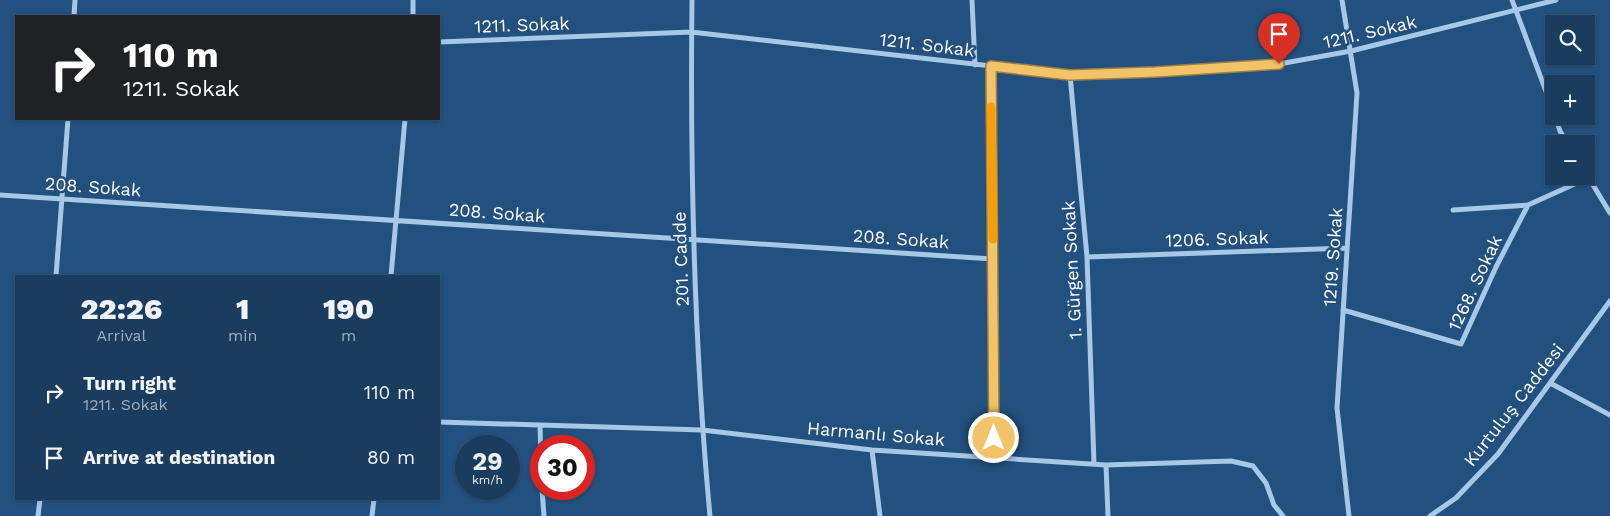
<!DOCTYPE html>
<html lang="en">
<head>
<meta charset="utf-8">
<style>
	:root { --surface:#1a3c5f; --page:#234365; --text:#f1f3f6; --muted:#9fadbd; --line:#385674 }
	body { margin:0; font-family:"Work Sans",sans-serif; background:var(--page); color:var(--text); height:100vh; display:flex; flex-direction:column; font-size:19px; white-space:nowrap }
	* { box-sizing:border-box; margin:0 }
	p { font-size:16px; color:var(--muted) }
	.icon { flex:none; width:28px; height:28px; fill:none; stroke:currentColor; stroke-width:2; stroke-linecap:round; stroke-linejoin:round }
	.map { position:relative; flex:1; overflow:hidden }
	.sheet { position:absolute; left:15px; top:275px; width:425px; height:225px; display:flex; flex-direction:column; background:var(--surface); border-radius:0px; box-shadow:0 1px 4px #0004,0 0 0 1px var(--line) }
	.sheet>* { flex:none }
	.hud { position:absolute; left:15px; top:15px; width:425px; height:105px; border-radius:0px; box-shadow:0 1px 4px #0004,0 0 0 1px var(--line); background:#202124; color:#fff; overflow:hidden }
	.buttons { position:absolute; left:1545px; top:15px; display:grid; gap:10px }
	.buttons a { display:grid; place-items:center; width:50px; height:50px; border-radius:0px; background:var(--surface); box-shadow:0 1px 4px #0004,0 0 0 1px var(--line); font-size:25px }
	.speed { position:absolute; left:455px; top:435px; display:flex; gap:10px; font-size:25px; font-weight:700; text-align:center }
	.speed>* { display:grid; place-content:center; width:65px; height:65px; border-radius:50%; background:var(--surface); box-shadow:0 1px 4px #0004,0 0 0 1px var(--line); line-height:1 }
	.speed small { font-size:12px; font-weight:400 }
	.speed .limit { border:8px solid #d22; background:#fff; color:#111 }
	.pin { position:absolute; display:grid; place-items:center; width:42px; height:42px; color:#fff; margin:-51px -21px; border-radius:50% 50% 50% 0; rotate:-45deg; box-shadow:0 0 5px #0007 }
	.pin .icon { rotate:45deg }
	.me { position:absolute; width:55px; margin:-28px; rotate:0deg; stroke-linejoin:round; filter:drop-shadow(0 0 4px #0008) }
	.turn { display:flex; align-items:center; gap:18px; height:105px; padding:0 25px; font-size:22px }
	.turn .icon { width:65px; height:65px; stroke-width:2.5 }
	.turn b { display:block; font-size:35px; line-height:42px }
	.eta { display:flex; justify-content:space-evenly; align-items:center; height:85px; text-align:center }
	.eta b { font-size:30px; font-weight:800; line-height:35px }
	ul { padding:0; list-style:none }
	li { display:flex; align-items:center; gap:15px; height:65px; padding:0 25px }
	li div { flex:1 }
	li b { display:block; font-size:19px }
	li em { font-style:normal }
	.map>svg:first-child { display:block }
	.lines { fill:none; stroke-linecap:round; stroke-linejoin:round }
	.street { stroke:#a7c8e7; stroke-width:5 }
	.route-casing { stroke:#9e7f44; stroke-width:12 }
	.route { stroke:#f3c369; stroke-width:9 }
	.slow { stroke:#f59e0b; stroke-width:9 }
	.labels { text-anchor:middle; stroke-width:5; stroke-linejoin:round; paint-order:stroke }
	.street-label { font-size:18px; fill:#fff; stroke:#22507f }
</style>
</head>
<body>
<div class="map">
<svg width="1610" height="516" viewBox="0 0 1610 516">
	<rect width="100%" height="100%" fill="#22507f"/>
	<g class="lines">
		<path class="street" d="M692,0C690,172 694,345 710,516
			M972,0L975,65
			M1342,0L1357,93L1337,408L1349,516
			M1512,0L1554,113
			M74,16L75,0
			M413,16V0
			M439,42L691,32L1070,75L1155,72L1279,64L1351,51L1556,0
			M991,66L994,458
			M1070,75L1087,257L1094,464
			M1555,116L1560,131L1568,144
			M1587,175L1610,213
			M0,195L993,259
			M1453,210L1528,205
			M1087,257L1347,248
			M56,276L68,119
			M391,276L405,119
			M1343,310L1461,344L1496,267L1528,205L1588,178
			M1550,383L1610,415
			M439,422L702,430L872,450L1106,465L1231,461L1253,466L1266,483L1274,505L1283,516
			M540,425L541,463
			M872,450L880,516
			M1106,465L1108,516
			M542,489L544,516
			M38,516L40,499
			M372,516L374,499
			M1430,516L1456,498L1498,454L1610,301"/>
	</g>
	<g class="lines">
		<g class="route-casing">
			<path id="route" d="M994,438L991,66L1070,75L1155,72L1279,64"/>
		</g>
		<use href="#route" class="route"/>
		<path class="slow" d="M991,107L993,239"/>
	</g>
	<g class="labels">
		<g class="street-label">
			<text transform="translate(522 25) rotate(-2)" y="6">1211. Sokak</text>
			<text transform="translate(1370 32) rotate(-13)" y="6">1211. Sokak</text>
			<text transform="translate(927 45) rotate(7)" y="6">1211. Sokak</text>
			<text transform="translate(93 187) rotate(4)" y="6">208. Sokak</text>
			<text transform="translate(497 213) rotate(4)" y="6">208. Sokak</text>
			<text transform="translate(901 239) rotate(4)" y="6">208. Sokak</text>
			<text transform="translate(1217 239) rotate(-2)" y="6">1206. Sokak</text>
			<text transform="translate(1333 257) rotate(-86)" y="6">1219. Sokak</text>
			<text transform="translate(681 259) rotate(-92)" y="6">201. Cadde</text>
			<text transform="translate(1072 270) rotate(-93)" y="6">1. Gürgen Sokak</text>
			<text transform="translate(1475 283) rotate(-65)" y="6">1268. Sokak</text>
			<text transform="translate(1514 405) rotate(-52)" y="6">Kurtuluş Caddesi</text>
			<text transform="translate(876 434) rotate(5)" y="6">Harmanlı Sokak</text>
		</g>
	</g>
</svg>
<div class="buttons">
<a><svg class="icon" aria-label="search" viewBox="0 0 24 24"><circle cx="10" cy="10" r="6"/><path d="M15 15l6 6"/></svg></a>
<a>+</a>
<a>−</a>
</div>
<div class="speed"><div>29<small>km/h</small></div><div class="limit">30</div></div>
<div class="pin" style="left:1279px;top:64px;background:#d93025"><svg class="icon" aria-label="arrive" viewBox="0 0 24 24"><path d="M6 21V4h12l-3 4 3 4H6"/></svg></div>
<svg class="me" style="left:994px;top:438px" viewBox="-20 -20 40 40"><circle r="17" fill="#f3c369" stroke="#fff" stroke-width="3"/><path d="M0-11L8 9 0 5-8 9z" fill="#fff"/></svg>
<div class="hud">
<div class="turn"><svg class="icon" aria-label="right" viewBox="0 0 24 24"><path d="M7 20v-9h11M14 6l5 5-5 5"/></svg><div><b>110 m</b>1211. Sokak</div></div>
</div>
<section class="sheet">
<div class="eta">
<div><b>22:26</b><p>Arrival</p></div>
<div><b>1</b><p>min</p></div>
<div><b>190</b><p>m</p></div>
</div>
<ul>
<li><svg class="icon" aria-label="right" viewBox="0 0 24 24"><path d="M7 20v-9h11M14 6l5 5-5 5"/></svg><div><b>Turn right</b><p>1211. Sokak</p></div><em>110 m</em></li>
<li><svg class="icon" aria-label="arrive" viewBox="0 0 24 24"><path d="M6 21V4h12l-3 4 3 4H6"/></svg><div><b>Arrive at destination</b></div><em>80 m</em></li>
</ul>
</section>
</div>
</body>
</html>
